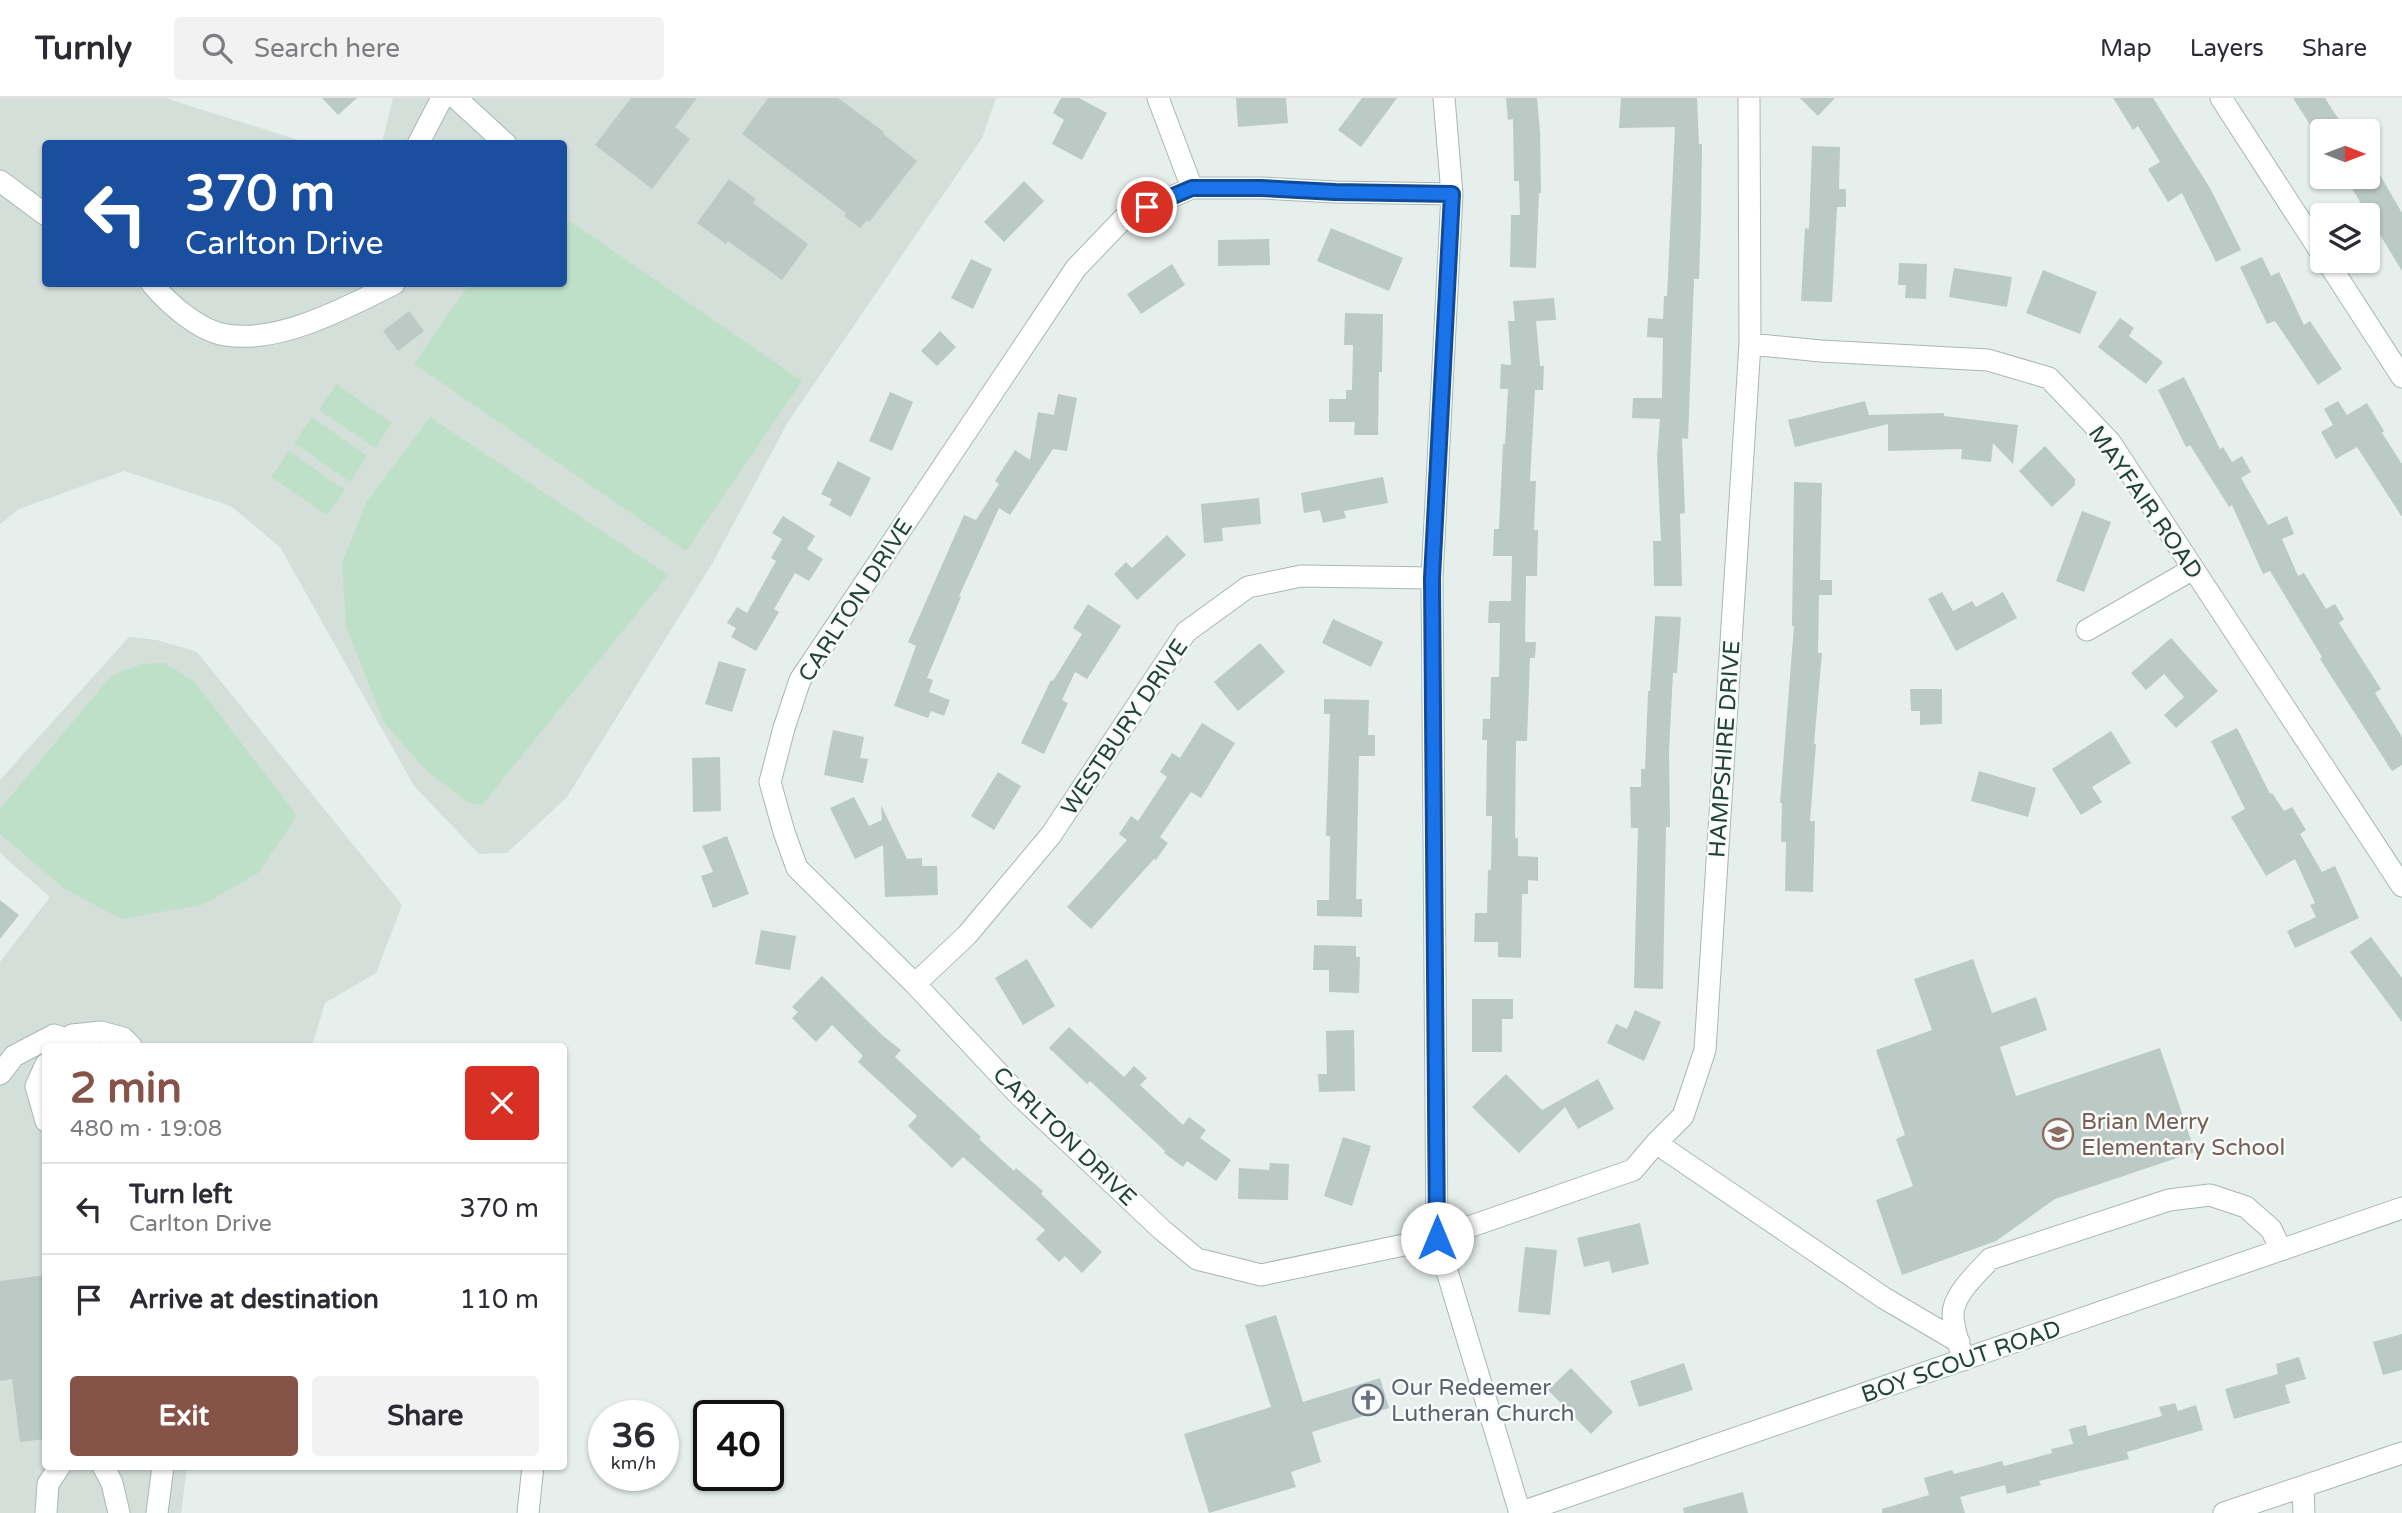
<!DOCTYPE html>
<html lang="en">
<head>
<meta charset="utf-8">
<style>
	:root { --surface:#fff; --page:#f2f2f3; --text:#2b2b33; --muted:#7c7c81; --line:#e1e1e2; --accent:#855347 }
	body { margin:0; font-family:"Varela Round",sans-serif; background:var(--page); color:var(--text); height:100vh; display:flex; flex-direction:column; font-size:26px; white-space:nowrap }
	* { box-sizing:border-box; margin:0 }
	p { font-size:23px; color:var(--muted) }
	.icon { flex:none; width:38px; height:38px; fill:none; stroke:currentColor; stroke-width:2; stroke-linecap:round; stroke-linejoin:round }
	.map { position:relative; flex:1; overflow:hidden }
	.sheet { position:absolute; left:42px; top:945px; width:525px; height:427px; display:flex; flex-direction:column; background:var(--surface); border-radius:7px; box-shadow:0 2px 5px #0004 }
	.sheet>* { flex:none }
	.top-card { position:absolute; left:42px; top:42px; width:525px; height:147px; border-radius:7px; box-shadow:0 2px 5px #0004; background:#1a4fa0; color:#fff; overflow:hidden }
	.needle { width:46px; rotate:90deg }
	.tools { position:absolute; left:2310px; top:21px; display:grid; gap:14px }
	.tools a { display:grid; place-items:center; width:70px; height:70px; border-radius:7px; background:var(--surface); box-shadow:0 2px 5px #0004; font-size:35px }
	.speed { position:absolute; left:588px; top:1302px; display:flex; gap:14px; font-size:35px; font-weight:700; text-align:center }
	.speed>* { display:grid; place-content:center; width:91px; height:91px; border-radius:50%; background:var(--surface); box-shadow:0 2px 5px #0004; line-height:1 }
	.speed small { font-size:18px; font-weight:400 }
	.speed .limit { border:4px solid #111; border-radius:10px; background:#fff; color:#111 }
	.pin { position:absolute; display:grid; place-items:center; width:60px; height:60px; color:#fff; margin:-30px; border:4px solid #fff; border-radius:50%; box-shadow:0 2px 7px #0007 }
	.me { position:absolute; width:77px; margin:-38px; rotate:0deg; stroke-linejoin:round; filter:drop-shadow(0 0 5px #0008) }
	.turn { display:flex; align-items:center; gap:24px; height:147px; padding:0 28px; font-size:32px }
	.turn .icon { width:91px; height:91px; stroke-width:2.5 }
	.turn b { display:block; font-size:49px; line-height:60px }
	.round { display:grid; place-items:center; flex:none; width:74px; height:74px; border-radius:7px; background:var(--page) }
	.summary { display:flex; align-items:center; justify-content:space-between; height:119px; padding:0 28px }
	h1 { font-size:42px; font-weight:700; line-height:52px; color:var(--accent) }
	.action { display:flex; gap:14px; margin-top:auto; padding:14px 28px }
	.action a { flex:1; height:80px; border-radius:7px; background:var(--accent); color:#fff; font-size:28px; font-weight:700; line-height:80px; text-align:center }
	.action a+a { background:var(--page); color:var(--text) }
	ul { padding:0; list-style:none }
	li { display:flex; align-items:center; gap:21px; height:91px; padding:0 28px; border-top:2px solid var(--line) }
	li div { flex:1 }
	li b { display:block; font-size:26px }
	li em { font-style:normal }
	header { display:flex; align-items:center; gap:42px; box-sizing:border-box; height:98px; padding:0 35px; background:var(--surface); border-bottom:2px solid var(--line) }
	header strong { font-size:33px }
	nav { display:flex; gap:38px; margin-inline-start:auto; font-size:24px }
	.search { width:490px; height:63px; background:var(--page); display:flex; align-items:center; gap:18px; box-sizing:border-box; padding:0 24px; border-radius:7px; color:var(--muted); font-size:26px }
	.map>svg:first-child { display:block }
	.built { fill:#d4dfda }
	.green { fill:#bfe0c8 }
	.building { fill:#bbcac4 }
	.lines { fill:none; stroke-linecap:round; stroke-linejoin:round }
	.minor-casing { stroke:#a8b8b2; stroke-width:23 }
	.minor { stroke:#fff; stroke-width:21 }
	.route-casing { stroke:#114b97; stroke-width:18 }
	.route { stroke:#1a73e8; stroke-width:12 }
	.labels { text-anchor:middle; stroke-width:5; stroke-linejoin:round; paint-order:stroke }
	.street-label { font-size:23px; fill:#24423a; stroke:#f7fbf9 }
	.education-label { font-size:23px; fill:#785e54; stroke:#f7fbf9; text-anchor:start }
	.worship-label { font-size:23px; fill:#5b616d; stroke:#f7fbf9; text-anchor:start }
</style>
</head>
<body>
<header>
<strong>Turnly</strong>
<div class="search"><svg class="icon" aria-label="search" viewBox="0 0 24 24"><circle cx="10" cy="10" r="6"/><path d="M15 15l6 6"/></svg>Search here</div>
<nav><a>Map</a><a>Layers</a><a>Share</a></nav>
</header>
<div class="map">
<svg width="2402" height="1415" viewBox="0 0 2402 1415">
	<rect width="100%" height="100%" fill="#e6efeb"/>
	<path class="built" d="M0,0H165L308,45L46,46V186H564V46L382,45L393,0H996L982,40L788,324L712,466L567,699L507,755L479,756L414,688L280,449L231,408L124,373L19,411L0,426Z
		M129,539L157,542L197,554L402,807L376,875L325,905L312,948H46V1368L187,1369L181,1415H0V864L50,799L0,755V682Z"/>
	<path class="green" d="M564,119L802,283L686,453L414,266L469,186H564Z
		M336,286L392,325L375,350L319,312Z
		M312,319L367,358L350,384L294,345Z
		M430,319L668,477L482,707L467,704L425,671L384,625L346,528L342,465L367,403Z
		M289,353L345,392L327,417L271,379Z
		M165,565L195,584L297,718L258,775L202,807L121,821L65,791L0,736V711L111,578L140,566Z"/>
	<path class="building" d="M322,0H357L338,17Z
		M631,0H697L675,29L690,41L652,91L595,47Z
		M768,0H838L884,34L883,36L917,63L869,124L867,122L860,130L844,118L846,115L742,36Z
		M1061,0H1079L1107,15L1082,62L1052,46L1064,22L1053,15Z
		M1236,0H1286L1288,25L1238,29Z
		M1362,0H1397L1361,49L1338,32Z
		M1506,0H1537L1540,34L1541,95H1539L1536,170L1510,169L1511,117H1520L1519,83H1514L1513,21L1508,22Z
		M1621,0H1697L1699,46H1702L1701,121L1699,181H1694L1688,341L1682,340L1685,415L1680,416L1682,488H1654L1653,443H1661L1657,359L1660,321L1632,320L1633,300H1662L1663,240L1647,239L1648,220L1663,221L1664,198H1667L1675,29L1619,30Z
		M1800,0H1835L1818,18Z
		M2113,0H2153L2210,90L2241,152L2216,164L2182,95L2168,104L2148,71L2160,64L2138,28L2133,32Z
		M2293,0H2325L2343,28L2335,33H2314Z
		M1812,48L1840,49L1839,91H1846V109H1837L1832,204L1801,203L1805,130L1809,131Z
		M2368,56L2402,115V173L2345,79H2368Z
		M729,81L756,101L753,105L808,146L782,182L728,143L726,146L697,125Z
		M1024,83L1044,103L1004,144L984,124Z
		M1331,130L1403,160L1389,193L1317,163Z
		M1269,141L1270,167L1218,168V142Z
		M2262,159L2271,178L2279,174L2304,227L2310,223L2342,271L2318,287L2275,223L2267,226L2240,169Z
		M971,161L992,171L973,211L951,200Z
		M1899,165L1927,166L1926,201L1905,200L1906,187H1898Z
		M1172,166L1185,187L1141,216L1127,196Z
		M1954,170L2012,179L2007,209L1949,199Z
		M2043,172L2097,194L2080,236L2026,215Z
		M1554,200L1556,222L1536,223L1540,268H1544L1543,292H1535L1530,383H1536L1534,432H1538L1537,478H1526L1525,544H1536L1535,560H1530L1527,643H1516L1515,740H1518V758L1538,759V783L1528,782V796H1522L1521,860L1498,859V844H1474L1475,815H1487L1488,772H1491L1492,718H1486L1487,642H1482L1483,621H1490L1491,579H1499L1500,525H1488L1489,503H1511L1512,458H1493L1494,431H1499L1503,346H1505L1508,291H1500L1501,266L1511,267L1508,223H1515L1513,203Z
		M409,213L424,233L398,253L383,233Z
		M1345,215L1383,216L1382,274H1379L1378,337H1354L1355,324H1329V301H1346V292H1352L1353,247H1344Z
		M2120,220L2134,230L2129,238L2163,264L2146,286L2098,249Z
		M940,233L956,249L937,268L921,253Z
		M2184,279L2220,351L2223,349L2232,364L2242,358L2251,374L2241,380L2268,427L2287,418L2294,436L2282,441L2298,478L2304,475L2326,511L2335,506L2344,521L2339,525L2381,591L2375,595L2402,639V667L2392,673L2320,561L2322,559L2270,473L2263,476L2232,407L2229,409L2190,347L2186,349L2158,292Z
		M890,294L913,304L892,353L869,343Z
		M1058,296L1077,300L1067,353L1053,351L1010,417L999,410L959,498L961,499L927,580L933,582L929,594L950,602L944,618L931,613L928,620L894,608L916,548L908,544L964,417L976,422L999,386L995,383L1015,352L1030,362L1038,314L1054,317Z
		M1865,303L1869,317L1944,315V318L2018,327L2013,366L1993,345L1991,364L1961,361L1962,351L1888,353V326L1795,349L1788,322Z
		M2338,303L2347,317L2367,305L2384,333L2382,335L2402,366V419L2357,349L2336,361L2321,334L2333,327L2324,311Z
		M2045,348L2075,381V387L2052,409L2019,373Z
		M838,363L871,380L851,419L829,407L832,401L821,396Z
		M1383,379L1388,405L1344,413L1346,420L1323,425L1320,412L1304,415L1301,395Z
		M1794,384L1822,385L1820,482H1832V497H1819L1818,555H1822L1814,646H1816L1810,723H1815L1813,794L1785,793L1786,744H1781L1782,705H1780L1794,528H1792Z
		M1259,400L1261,426L1222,430L1223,443L1204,445L1201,406Z
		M2082,413L2111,424L2084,494L2056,483Z
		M783,418L815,438L807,451L823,461L809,483L795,475L774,511L779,514L756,553L731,539L736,530L727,525L737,509L747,515L776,463L771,460L782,441L772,435Z
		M1167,437L1186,457L1137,502L1114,476L1126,464L1132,470Z
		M1942,494L1953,513L1972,503L1976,509L2003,494L2017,520L1956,553L1928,501Z
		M1088,506L1121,528L1087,581L1075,574L1062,602L1068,605L1044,656L1021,645L1051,582L1053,583L1082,536L1073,530Z
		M1655,518L1681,519L1677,575H1673L1669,653L1670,729H1666L1663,891L1634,890L1638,730H1631L1630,689H1641V671H1645L1648,593H1650Z
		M1333,521L1383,544L1371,569L1322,545Z
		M2171,540L2218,593L2176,630L2164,617L2184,599L2164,576L2146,592L2131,575Z
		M1260,545L1285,574L1238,613L1214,584Z
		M719,563L746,571L732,614L705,606Z
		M1910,591H1942V626L1920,627V613H1911Z
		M1324,601L1369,602L1368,637H1375V658H1359L1356,801H1362V819L1317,818V802H1329L1330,738H1326L1330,616H1324Z
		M1202,625L1235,645L1201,700L1191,694L1160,739L1168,745L1156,762L1154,761L1091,831L1067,809L1127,742L1119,736L1131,718L1138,723L1167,679L1160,674L1172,655L1180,660Z
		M2237,630L2270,696L2272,695L2284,713L2292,709L2306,732L2300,736L2322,774L2335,768L2359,820L2295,850L2287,833L2316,819L2310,807L2315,805L2295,761L2266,778L2231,719L2245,711L2211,643Z
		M833,632L864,639L860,660L868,661L863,685L824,677Z
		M2111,633L2131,665L2092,689L2102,704L2081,717L2052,671Z
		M720,659L721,713L693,714L692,660Z
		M1979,673L2036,690L2028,719L1971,703Z
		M998,674L1021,688L994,732L971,718Z
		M854,699L869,728L882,722L881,707L907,761L922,760V768H937L938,797L885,799L883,747L855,761L830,710Z
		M727,738L749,796L713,810L701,778L713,774L702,748Z
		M0,802L19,817L0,841Z
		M761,832L796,838L790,872L755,866Z
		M2371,839L2402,880V924L2350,854Z
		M1314,847L1356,848V859H1360L1359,895L1329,894V872H1313Z
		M1027,861L1055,908L1023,927L995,880Z
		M1973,861L1992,915L2036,899L2047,932L2000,949L2016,998L2160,950L2195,1054L2055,1101L1996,1143L1902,1177L1876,1102L1913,1088L1896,1041L1905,1037L1876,952L1932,932L1914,881Z
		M822,878L882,937L901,952L895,959L981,1039L979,1041L1014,1073L1016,1070L1043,1093L1041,1096L1102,1154L1082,1175L1065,1158L1059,1164L1036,1141L1045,1132L963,1059L952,1070L908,1028L917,1018L858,964L863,958L832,927L816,944L792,920L798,914L792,909Z
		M1472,901H1513V921H1502V954H1472Z
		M1635,912L1661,924L1644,963L1607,945L1616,926L1627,931Z
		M1069,929L1124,979L1134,968L1147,980L1140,987L1183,1027L1189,1019L1206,1032L1200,1040L1231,1062L1216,1083L1187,1063L1183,1069L1164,1055L1165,1053L1090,983L1087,986L1049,950Z
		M1354,932L1355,993L1319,994L1318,976H1327L1326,933Z
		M1506,976L1542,1012L1598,981L1614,1011L1578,1031L1565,1009L1519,1055L1472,1009Z
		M1343,1039L1371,1048L1352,1108L1324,1098Z
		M1270,1065L1289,1066L1288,1102L1238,1101L1239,1070L1269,1072Z
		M1640,1125L1649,1166L1612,1175L1609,1163L1584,1169L1577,1140Z
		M1525,1149L1557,1152L1550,1217L1518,1214Z
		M46,1177V1341L20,1344L12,1281L0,1283V1183Z
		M1276,1217L1303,1304L1380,1280L1389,1310L1312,1334L1321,1364L1291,1374L1296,1389L1209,1415L1184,1336L1271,1309L1245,1227Z
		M2402,1236V1272L2383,1277L2373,1244Z
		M2299,1259L2306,1281L2285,1287L2290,1305L2234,1321L2225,1291L2278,1276L2276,1266Z
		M1684,1265L1693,1292L1639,1309L1630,1283Z
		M1571,1270L1613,1314L1591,1336L1548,1292Z
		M2175,1305L2178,1313L2196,1307L2203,1332L2127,1354L2129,1361L2039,1383L2041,1387L2007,1396L2005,1387L1960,1399L1965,1415H1882V1411L1929,1397L1924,1380L1952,1372L1954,1376L2002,1363L2004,1368L2052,1355L2051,1351L2073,1346L2069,1331L2086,1327L2088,1338L2162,1318L2159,1309Z
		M1743,1394L1748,1415H1684L1683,1410Z"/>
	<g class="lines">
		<g class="minor-casing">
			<path id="minor" d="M456,0L506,46
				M1158,0L1192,90
				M1444,0L1452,96L1432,480L1437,1140L1520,1415
				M2221,0L2322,156
				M418,46L442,0
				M0,83L46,117
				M1452,96L1335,94L1261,90H1192L1125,119L1076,170L800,582L784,630L770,684L784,734L797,770L915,886L1019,997L1161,1131L1197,1161L1261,1177L1437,1140L1633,1072L1656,1045L1683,1018L1705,952L1750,246L1749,0
				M2327,163L2402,279
				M152,186C169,206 199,233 226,237C280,246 347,209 394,186
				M1750,246L1821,253L1988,262L2049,280L2110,344L2402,788
				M2087,532L2193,471
				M915,886L967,837L1051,737L1186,534L1248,489L1301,478L1432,480
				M61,948L72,937L101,934L123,940L131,948
				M46,966L36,988L46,1023
				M0,976L14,958L54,937L68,942
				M1656,1045L1884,1200L1959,1244
				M1963,1262C1960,1248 1953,1231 1953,1217C1953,1196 1977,1176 1990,1161L2169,1102L2210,1097L2246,1109L2271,1131L2281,1152
				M103,1368L112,1385L119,1415
				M2303,1390L2304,1415
				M46,1415L48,1386L60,1368
				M157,1415L163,1368
				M528,1415L533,1368
				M1519,1415L2402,1110
				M2224,1415L2402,1355"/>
		</g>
		<use href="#minor" class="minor"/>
	</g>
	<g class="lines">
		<g class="route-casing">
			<path id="route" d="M1147,109L1192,90H1261L1335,94L1452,96L1432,480L1437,1140"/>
		</g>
		<use href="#route" class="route"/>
	</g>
	<defs>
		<g id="school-ring" transform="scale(1.575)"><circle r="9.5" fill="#f7fbf9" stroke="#8d6e63" stroke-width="1.5"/><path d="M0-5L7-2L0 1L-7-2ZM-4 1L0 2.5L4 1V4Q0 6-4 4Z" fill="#8d6e63"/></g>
		<g id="church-ring" transform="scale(1.575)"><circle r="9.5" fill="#f7fbf9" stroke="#6b7280" stroke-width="1.5"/><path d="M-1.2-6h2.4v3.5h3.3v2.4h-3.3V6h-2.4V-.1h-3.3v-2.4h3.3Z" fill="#6b7280"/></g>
	</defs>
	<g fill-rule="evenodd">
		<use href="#school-ring" x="2058" y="1036"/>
		<use href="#church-ring" x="1368" y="1302"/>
	</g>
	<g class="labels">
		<g class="street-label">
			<text transform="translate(2146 404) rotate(55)" y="8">MAYFAIR ROAD</text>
			<text transform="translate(855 502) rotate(-57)" y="8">CARLTON DRIVE</text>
			<text transform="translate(1124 629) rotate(-56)" y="8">WESTBURY DRIVE</text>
			<text transform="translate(1724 651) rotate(-86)" y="8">HAMPSHIRE DRIVE</text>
			<text transform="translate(1065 1038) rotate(44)" y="8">CARLTON DRIVE</text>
			<text transform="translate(1961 1263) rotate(-19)" y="8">BOY SCOUT ROAD</text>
		</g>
		<g class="education-label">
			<text x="2081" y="1031">Brian Merry<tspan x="2081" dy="26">Elementary School</tspan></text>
		</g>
		<g class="worship-label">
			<text x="1391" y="1297">Our Redeemer<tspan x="1391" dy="26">Lutheran Church</tspan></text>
		</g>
	</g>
</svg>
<div class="tools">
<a><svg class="needle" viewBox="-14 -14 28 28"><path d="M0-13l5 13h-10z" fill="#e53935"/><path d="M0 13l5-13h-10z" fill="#7c7c81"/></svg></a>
<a><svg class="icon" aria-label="layers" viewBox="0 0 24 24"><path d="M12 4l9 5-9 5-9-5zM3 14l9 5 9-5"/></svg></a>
</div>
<div class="speed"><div>36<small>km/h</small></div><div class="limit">40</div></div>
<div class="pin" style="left:1147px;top:109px;background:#d93025"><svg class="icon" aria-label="arrive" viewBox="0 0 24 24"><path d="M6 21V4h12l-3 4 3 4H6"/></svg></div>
<svg class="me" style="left:1437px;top:1140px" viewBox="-20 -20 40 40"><circle r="19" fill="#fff"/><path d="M0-13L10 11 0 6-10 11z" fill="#1a73e8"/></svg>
<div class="top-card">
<div class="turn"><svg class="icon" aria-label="left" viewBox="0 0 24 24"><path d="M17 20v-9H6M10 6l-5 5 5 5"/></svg><div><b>370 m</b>Carlton Drive</div></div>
</div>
<section class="sheet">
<div class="summary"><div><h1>2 min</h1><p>480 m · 19:08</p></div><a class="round" style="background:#d93025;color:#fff"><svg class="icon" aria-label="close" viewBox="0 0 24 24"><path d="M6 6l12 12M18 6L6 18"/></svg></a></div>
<ul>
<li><svg class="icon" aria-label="left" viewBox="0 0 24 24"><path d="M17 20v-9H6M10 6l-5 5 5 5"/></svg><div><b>Turn left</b><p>Carlton Drive</p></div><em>370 m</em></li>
<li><svg class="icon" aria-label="arrive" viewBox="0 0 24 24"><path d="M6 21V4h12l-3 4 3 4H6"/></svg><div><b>Arrive at destination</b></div><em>110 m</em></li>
</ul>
<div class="action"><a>Exit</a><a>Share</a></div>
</section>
</div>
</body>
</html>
